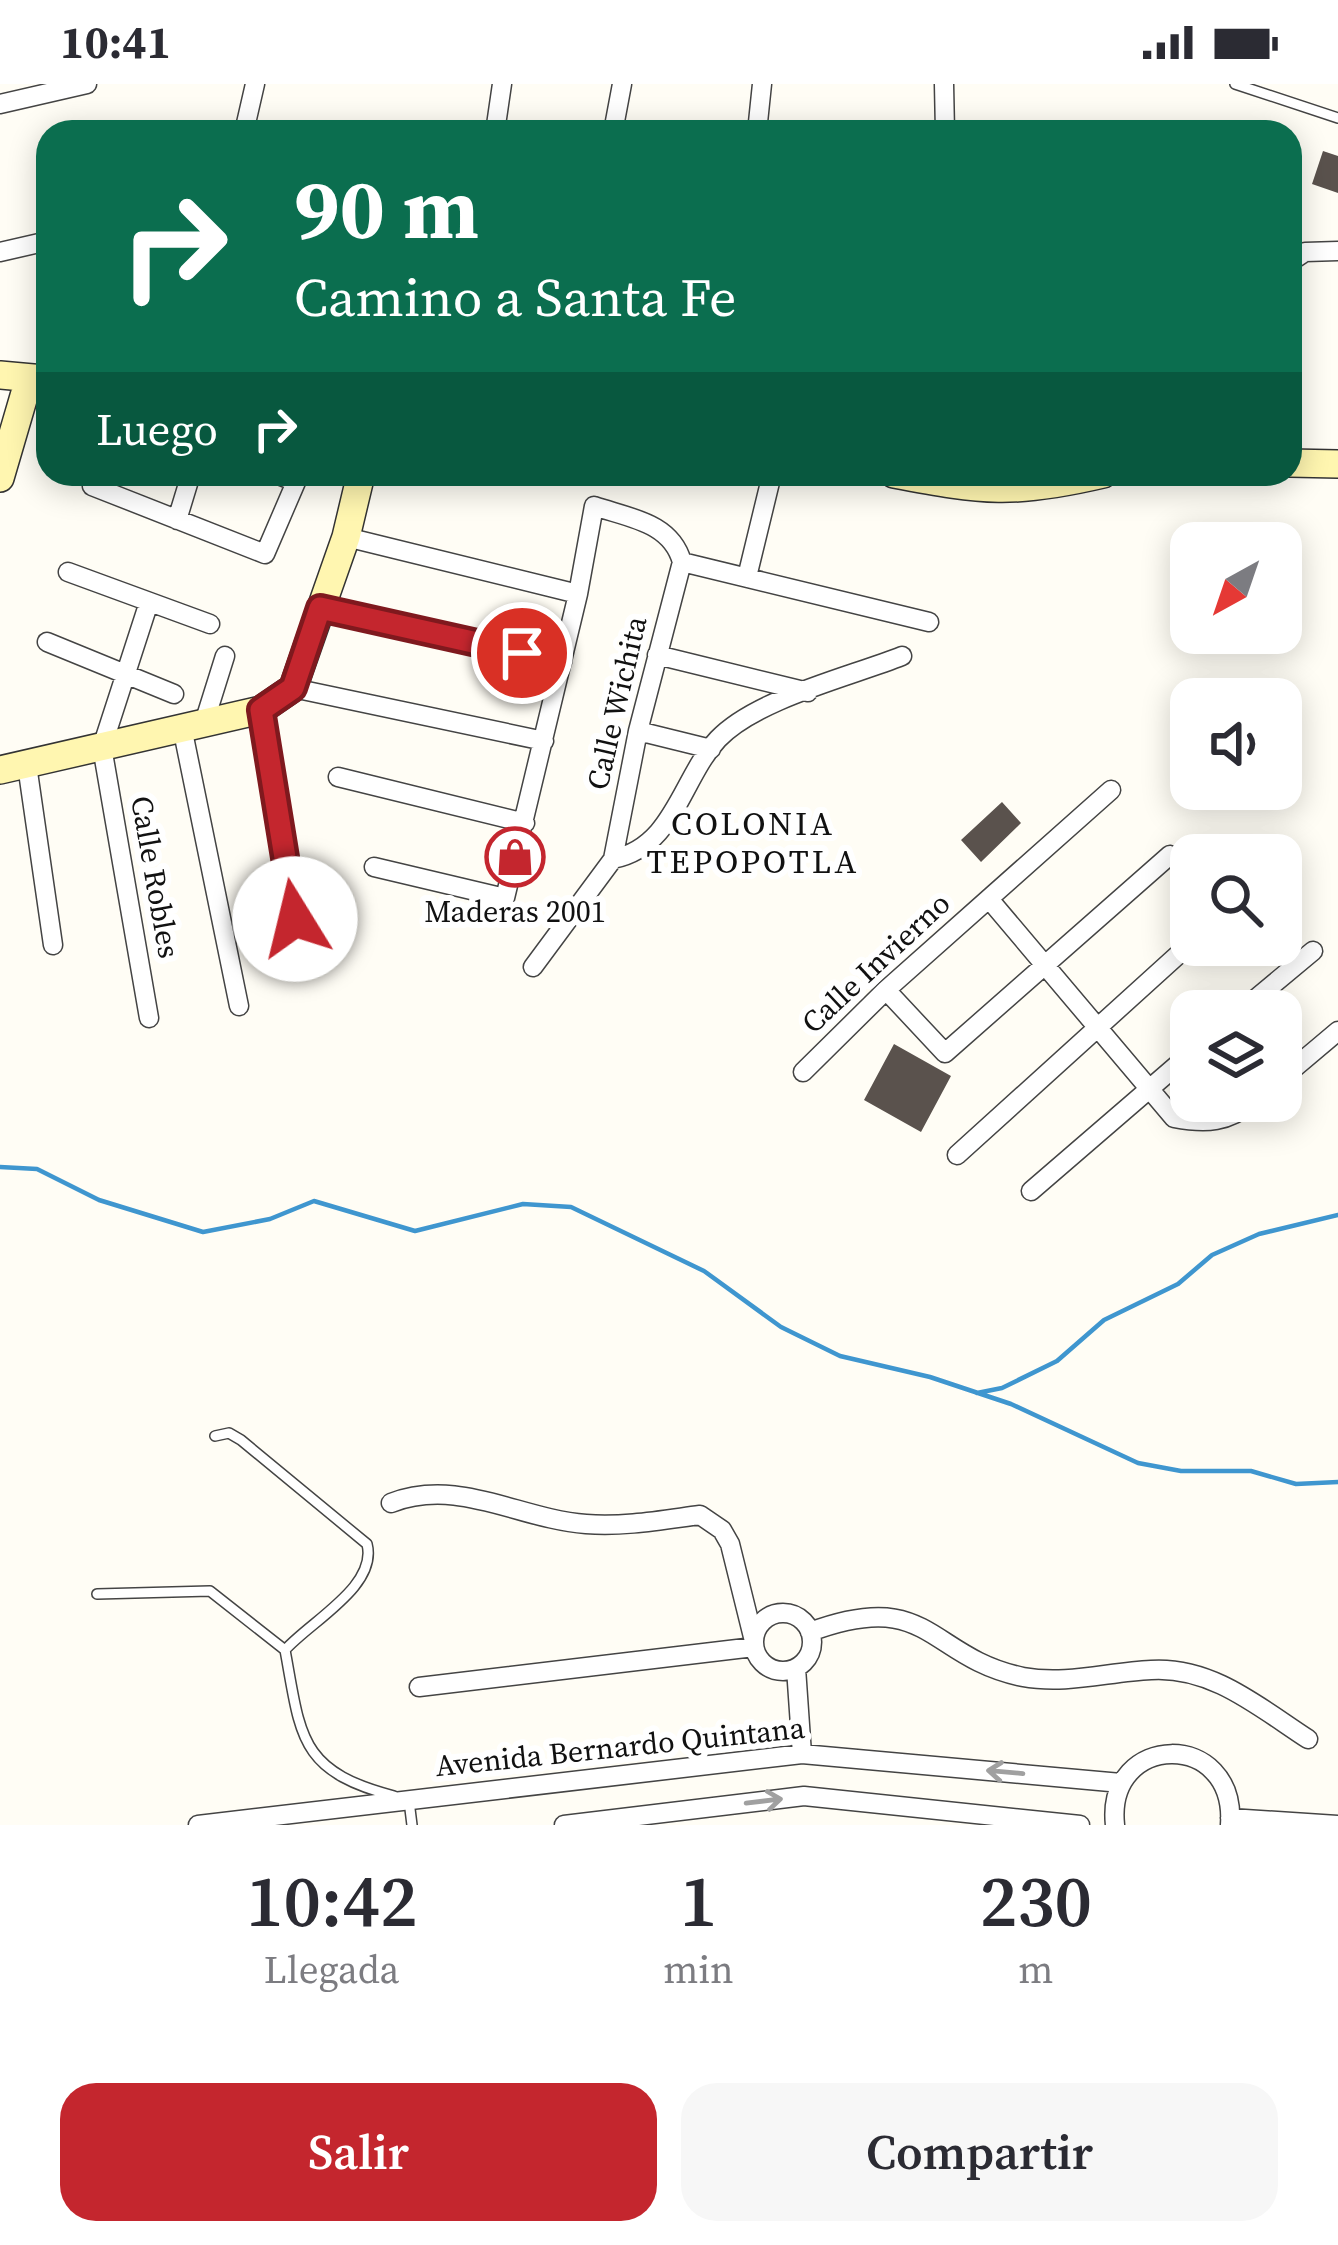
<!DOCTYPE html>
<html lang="es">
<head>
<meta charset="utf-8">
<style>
	:root { --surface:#fff; --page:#f7f7f7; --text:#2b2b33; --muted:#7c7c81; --accent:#c4262e }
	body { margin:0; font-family:"Source Serif 4",serif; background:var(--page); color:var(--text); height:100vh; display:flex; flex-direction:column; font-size:45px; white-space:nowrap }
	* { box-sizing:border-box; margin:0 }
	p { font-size:39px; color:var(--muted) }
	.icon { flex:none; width:66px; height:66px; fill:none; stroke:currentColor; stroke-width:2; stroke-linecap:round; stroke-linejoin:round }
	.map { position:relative; height:1741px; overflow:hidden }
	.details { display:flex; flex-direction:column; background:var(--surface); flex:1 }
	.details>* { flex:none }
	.hud { position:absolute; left:36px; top:36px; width:1266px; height:366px; border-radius:36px; box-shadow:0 6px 30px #0003; background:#0b6e4f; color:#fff; overflow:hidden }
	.needle { width:78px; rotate:220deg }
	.fabs { position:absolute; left:1170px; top:438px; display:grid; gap:24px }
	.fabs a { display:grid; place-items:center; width:132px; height:132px; border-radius:24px; background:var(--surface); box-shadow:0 6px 30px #0003; font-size:60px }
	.pin { position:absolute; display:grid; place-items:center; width:102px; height:102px; color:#fff; margin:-51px; border:6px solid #fff; border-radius:50%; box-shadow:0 3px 12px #0007 }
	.me { position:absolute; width:132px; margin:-66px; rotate:351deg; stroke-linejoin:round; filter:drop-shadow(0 0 9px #0008) }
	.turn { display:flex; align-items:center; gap:42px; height:252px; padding:0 60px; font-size:54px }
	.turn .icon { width:156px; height:156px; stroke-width:2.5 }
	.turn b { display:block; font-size:84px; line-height:102px }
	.then { display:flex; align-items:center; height:114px; padding:0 60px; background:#0003; gap:24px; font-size:45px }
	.eta { display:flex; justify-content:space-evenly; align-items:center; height:204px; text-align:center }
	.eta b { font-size:72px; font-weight:600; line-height:84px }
	.action { display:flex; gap:24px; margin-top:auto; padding:24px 60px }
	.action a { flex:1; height:138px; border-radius:36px; background:var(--accent); color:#fff; font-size:48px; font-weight:600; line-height:138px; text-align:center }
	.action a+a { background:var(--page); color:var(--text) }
	.status { display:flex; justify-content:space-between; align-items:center; height:84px; padding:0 60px; background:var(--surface); direction:ltr }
	.status svg { height:33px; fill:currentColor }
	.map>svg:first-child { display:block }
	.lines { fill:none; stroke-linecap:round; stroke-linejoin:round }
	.stream { stroke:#3f96cf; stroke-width:4.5 }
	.building { fill:#5a524d }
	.lane-casing { stroke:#444; stroke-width:12 }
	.street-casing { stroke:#444; stroke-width:21 }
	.secondary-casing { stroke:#333; stroke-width:30 }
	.lane { stroke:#fff; stroke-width:9 }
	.street { stroke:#fff; stroke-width:18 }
	.secondary { stroke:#fff6b0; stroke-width:27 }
	.oneway { stroke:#a0a0a0 }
	.route-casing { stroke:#7f191e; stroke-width:30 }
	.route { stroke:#c4262e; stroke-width:21 }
	.labels { text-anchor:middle; stroke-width:12; stroke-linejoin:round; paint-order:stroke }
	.street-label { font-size:30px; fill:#111; stroke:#fff }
	.poi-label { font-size:30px; fill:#111; stroke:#fff }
	.neighbourhood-label { font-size:33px; letter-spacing:3px; fill:#111; stroke:#fff }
</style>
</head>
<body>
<div class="status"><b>10:41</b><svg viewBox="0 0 49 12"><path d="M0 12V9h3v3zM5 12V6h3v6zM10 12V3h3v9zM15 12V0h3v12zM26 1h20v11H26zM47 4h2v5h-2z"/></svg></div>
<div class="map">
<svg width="1338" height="1741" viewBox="0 0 1338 1741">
	<rect width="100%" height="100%" fill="#fffdf5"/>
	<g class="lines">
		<path class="stream" d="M0,1083L37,1085L99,1116L203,1148L270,1135L314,1117L415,1147L523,1120L571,1123L704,1187L781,1243L840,1272L930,1293L1011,1320L1138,1379L1181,1387H1251L1296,1400L1338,1398
			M977,1309L1002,1304L1057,1277L1104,1236L1178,1200L1212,1171L1259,1150L1338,1131"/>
	</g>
	<path class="building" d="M1323,67L1338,72V109L1312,100Z
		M1002,718L1021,739L981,778L961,756Z
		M894,960L951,992L921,1048L864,1016Z"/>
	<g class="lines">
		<g class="lane-casing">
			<path id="lane" d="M1235,0L1338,34
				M215,1352L229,1349L241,1356L367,1460C378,1502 311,1537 285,1566C301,1652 298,1687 394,1712
				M97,1510L210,1507L285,1566
				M409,1717L412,1741"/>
		</g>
		<g class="street-casing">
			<path id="street" d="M944,0L945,48
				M0,20L87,0
				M244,48L255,0
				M495,48L502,0
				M613,48L622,0
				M757,48L762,0
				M0,168L48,157
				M1290,178L1305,168L1338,167
				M92,402L265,470L296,398L276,390
				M177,436L191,390
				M346,453L578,510
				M682,478L929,538
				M68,488L210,540
				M747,493L772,390
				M149,518L102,663L149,934
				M320,524L562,578
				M47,558L174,610
				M657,571L808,608
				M293,604L544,657
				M261,626L301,876
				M204,639L225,572
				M182,643L239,922
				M638,647L711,665
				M27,681L53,861
				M338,693L525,739
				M613,775C674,763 681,695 718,655C756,615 849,593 902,572
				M374,783L505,814L578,510L594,422C629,434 671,438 682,478
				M989,815L1174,1034C1206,1040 1228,1039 1254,1017
				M533,883L613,775L638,647L682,478
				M886,906L945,969L1170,771
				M1241,927L1313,867
				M803,988L886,906L1111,706
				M1281,995L1338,947
				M957,1071L1191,859
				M1031,1107L1191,969
				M391,1419C458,1393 519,1435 586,1440C624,1443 662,1436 700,1431L722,1446L730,1460L754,1557
				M754 1558a29 29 0 1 1 58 0a29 29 0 1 1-58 0Z
				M810,1548C931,1503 927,1573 1023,1593C1066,1601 1108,1588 1151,1586C1212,1582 1260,1624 1308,1655
				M796,1584L802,1670
				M419,1603L754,1563
				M1230,1734L1338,1741
				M198,1741L802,1670L1121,1699
				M564,1741L804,1712L1080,1741
				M1115,1741C1105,1648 1237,1645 1230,1741"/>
		</g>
		<g class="secondary-casing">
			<path id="secondary" d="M0,291L44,295
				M1290,379L1338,380
				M894,390C984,407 1013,411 1103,390
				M0,394L29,295
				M0,686L261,626L293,604L346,453L361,390"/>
		</g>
		<use href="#lane" class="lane"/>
		<use href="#street" class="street"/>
		<use href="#secondary" class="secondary"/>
	</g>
	<defs><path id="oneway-shaft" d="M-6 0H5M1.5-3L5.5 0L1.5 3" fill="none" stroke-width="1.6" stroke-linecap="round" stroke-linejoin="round" transform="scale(3)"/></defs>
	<g class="oneway">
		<use href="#oneway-shaft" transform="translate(1005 1688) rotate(-175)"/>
		<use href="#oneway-shaft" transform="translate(764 1717) rotate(-7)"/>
	</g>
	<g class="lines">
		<g class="route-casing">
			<path id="route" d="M295,835L261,626L293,604L320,524L522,569"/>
		</g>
		<use href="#route" class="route"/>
	</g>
	<defs>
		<g id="shop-ring" transform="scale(3)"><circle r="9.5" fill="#fff" stroke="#c4262e" stroke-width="1.5"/><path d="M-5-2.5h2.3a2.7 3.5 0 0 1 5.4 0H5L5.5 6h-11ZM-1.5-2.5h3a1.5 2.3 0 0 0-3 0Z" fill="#c4262e"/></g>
	</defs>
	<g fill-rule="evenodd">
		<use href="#shop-ring" x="515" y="773"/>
	</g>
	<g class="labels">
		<g class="street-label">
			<text transform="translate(617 619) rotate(-77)" y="10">Calle Wichita</text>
			<text transform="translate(155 793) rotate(80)" y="10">Calle Robles</text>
			<text transform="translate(876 879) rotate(-43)" y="10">Calle Invierno</text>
			<text transform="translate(620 1663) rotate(-6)" y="10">Avenida Bernardo Quintana</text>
		</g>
		<g class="poi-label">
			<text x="515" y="838">Maderas 2001</text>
		</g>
		<g class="neighbourhood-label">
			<text x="753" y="751">COLONIA<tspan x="753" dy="38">TEPOPOTLA</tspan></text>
		</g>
	</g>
</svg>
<div class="fabs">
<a><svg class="needle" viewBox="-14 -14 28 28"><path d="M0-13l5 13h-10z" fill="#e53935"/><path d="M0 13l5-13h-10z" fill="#7c7c81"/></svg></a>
<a><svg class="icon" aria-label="sound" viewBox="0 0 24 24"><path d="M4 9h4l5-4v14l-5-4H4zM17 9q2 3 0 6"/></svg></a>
<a><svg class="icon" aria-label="search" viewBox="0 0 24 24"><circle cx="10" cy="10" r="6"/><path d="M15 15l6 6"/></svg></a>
<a><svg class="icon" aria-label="layers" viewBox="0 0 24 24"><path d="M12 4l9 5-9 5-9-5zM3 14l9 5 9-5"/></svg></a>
</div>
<div class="pin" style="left:522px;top:569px;background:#d93025"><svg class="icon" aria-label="arrive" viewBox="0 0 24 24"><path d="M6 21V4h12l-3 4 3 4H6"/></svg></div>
<svg class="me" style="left:295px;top:835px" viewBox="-20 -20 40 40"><circle r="19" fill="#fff"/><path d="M0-13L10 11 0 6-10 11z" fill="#c4262e"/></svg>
<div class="hud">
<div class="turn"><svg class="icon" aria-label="right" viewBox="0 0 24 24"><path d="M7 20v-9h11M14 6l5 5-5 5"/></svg><div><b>90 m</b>Camino a Santa Fe</div></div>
<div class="then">Luego<svg class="icon" aria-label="right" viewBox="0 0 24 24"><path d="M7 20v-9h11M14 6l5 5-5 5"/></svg></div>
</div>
</div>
<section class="details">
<div class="eta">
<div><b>10:42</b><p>Llegada</p></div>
<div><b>1</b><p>min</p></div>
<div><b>230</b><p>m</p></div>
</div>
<div class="action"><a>Salir</a><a>Compartir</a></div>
</section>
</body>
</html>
